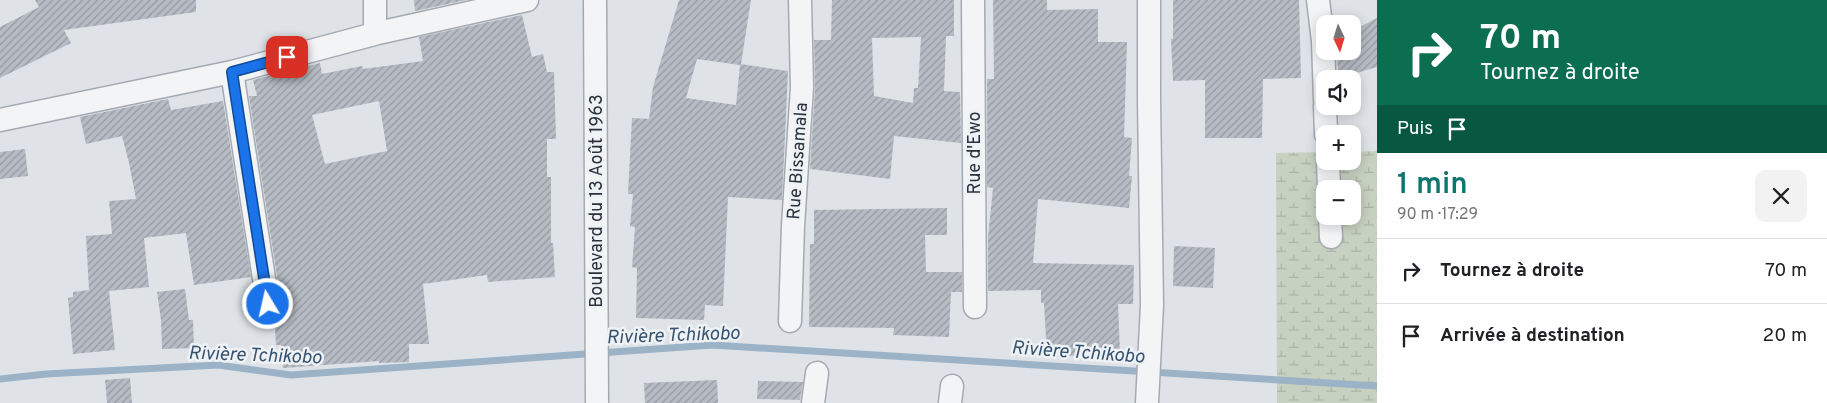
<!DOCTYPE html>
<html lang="fr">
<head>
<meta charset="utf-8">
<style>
	:root { --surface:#fff; --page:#f2f2f2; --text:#202124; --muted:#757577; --line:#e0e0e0; --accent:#0f766e }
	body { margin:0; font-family:Overpass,sans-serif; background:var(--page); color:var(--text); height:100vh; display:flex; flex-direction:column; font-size:19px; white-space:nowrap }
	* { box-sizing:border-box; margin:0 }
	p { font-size:16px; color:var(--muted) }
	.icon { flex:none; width:28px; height:28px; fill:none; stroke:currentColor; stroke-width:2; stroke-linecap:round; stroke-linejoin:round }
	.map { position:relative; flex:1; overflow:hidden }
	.panel { display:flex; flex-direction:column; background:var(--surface); width:450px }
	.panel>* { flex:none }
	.hud { background:#0b6e4f; color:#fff; overflow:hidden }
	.needle { width:32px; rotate:176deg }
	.buttons { position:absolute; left:1316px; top:15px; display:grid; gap:10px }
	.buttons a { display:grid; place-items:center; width:45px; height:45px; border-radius:10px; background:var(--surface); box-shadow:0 2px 12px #0003; font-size:25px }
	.pin { position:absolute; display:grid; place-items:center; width:42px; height:42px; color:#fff; margin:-21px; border-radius:10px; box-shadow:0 2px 8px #0006 }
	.me { position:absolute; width:55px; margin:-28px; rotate:351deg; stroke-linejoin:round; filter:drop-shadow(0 0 4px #0008) }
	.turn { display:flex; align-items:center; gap:18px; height:105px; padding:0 20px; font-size:22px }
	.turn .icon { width:65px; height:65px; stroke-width:2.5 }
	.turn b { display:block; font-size:35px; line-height:42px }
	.then { display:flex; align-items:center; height:48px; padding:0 20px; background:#0003; gap:10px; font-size:19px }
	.round { display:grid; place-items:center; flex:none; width:52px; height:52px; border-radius:10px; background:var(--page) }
	.overview { display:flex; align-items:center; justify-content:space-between; height:85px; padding:0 20px }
	h1 { font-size:30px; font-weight:600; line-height:38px; color:var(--accent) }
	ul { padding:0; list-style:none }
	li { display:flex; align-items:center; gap:15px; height:65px; padding:0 20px; border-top:1px solid var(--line) }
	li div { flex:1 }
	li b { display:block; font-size:19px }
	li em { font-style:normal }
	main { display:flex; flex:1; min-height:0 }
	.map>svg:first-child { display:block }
	.wetland { fill:url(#wetland-marsh); fill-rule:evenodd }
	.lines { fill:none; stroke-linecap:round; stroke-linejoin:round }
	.stream { stroke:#9bb2c7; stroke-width:7 }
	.building { fill:url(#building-hatch); fill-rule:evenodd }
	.minor-casing { stroke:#a5aab2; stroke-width:25 }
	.minor { stroke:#f2f4f6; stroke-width:22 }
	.route-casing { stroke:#114b97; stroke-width:12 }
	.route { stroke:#1a73e8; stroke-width:9 }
	.labels { text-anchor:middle; stroke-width:5; stroke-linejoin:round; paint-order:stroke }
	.street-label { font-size:18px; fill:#29323e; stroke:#eff2f5 }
	.water-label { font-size:19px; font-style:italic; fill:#355270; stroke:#eff2f5 }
</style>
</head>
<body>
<main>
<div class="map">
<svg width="1377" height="403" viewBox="0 0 1377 403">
	<defs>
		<pattern id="wetland-marsh" width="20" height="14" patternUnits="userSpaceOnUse" patternTransform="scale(1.25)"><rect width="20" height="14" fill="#c6d1c1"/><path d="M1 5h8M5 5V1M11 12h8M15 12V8" fill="none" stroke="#aab4a7"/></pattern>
		<pattern id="building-hatch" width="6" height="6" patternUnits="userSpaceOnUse" patternTransform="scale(1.25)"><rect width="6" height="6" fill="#b7bcc4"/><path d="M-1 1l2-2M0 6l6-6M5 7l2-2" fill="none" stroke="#9599a1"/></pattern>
	</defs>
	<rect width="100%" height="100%" fill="#dfe3e8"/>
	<path class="wetland" d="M1377,151V403H1277L1276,153L1325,152V161H1352L1353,152ZM1325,189H1352V216H1325Z"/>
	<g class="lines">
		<path class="stream" d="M0,379L46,374L218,365L291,375L712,345L1377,386"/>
	</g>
	<path class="building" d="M35,0H196V12L64,30L71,43L0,78V27L39,7Z
		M414,0H466L415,11Z
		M679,0H751L741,64L788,71L782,200L728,197L723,306L705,305L704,320L636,318L637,268L632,267L635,227L630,226L633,194H628L632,118L649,119L653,87ZM697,59L740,65L736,105L686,98Z
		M832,0H954V36H946L944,91L960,92L961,143L894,136L890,179L810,169L815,88L814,40H831ZM921,37L918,88H914L913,103L874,96L872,38Z
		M993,0H1047V10L1098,9V42H1127L1124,137L1132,138L1129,176H1132L1129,208L1038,199L1033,263L1134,265L1133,304H1118L1120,353L1047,357L1044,303H1041V290L988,291V237L993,188L987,187V79H994Z
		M1173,0H1299L1301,78L1263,79L1262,138H1205V80L1173,81L1171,39H1173Z
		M522,15L532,57L543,54L547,72H554L556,139H547V177H551V243H553L555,277L488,282L487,275L423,284L429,344H409V362L379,363V361L283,368L281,345H276L274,315L280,309L281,302L249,96H257L253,80L320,63L322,74L362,66L363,69L423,61L419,37ZM379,101L387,151L325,164L312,115Z
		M1377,18V67L1339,78L1336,51H1352V31Z
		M168,99L171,110L223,101L251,277L194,285L186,233L144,238L149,287L109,291L115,350L73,354L68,298L73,297V292L89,290L86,236L112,234L109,201L136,199L129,163L122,136L86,144L80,117Z
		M25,149L28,176L0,179V152Z
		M947,208V235H925L926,272H962V292H951L949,337L893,335L894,328L809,327L810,244H814V210Z
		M1174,246L1215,248L1213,288L1173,286Z
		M185,289L189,320H193L194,348L162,349L161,320L157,292Z
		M130,378L132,403H107L105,380Z
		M717,380L718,403H645L644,383Z
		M758,381L803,382L800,400L757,399Z"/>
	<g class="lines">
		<g class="minor-casing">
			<path id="minor" d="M375,0V28L378,33
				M595,0L597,403
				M973,0L975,307
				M1318,0L1323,41L1325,100
				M232,72L268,304
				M1325,106L1326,134
				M0,120L232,72L378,33L527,0
				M1328,161L1329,189
				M1330,216L1331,237
				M790,321L793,226L802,87L800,0
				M813,403L817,373
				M950,403L952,386
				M1147,403L1152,305L1149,100V0"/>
		</g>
		<use href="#minor" class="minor"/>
	</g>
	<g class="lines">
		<g class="route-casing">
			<path id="route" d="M268,304L232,72L287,57"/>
		</g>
		<use href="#route" class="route"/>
	</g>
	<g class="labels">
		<g class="street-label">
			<text transform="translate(974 153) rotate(-90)" y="6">Rue d'Ewo</text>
			<text transform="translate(797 161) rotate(-86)" y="6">Rue Bissamala</text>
			<text transform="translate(596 201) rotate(-90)" y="6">Boulevard du 13 Août 1963</text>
		</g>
		<g class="water-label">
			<text transform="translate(673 334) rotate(-2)" y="7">Rivière Tchikobo</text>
			<text transform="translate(1078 351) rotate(4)" y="7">Rivière Tchikobo</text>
			<text transform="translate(255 354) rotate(2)" y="7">Rivière Tchikobo</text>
		</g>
	</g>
</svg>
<div class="buttons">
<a><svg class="needle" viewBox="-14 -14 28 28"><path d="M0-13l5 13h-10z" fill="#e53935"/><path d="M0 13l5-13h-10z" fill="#757577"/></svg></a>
<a><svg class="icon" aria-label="sound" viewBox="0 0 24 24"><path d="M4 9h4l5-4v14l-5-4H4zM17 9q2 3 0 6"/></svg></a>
<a>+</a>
<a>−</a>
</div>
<div class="pin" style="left:287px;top:57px;background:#d93025"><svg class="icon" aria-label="arrive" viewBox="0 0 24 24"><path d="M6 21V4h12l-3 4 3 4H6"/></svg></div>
<svg class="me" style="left:268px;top:304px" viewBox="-20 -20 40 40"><circle r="17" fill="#1a73e8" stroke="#fff" stroke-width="3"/><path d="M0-11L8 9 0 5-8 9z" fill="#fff"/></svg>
</div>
<section class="panel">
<div class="hud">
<div class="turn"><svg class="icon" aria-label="right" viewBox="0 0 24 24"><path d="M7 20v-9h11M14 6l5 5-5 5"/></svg><div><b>70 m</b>Tournez à droite</div></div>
<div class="then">Puis<svg class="icon" aria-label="arrive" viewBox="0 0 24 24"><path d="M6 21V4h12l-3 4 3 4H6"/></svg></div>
</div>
<div class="overview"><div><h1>1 min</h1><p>90 m · 17:29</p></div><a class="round"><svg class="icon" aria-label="close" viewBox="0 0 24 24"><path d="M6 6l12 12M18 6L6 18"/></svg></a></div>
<ul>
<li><svg class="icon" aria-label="right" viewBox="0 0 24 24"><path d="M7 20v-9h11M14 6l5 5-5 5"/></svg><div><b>Tournez à droite</b></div><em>70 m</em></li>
<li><svg class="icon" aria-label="arrive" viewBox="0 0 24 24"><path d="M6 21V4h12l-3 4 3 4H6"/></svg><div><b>Arrivée à destination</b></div><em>20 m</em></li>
</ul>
</section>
</main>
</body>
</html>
